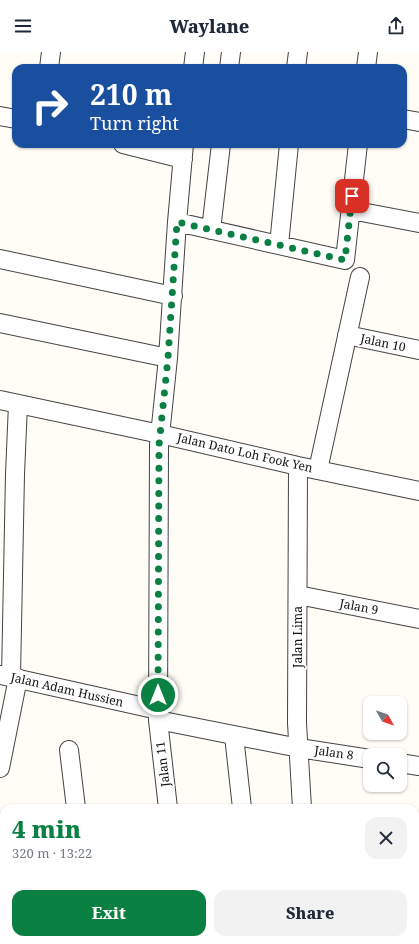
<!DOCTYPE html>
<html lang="en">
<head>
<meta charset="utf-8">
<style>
	:root { --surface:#fff; --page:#f2f2f3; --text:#1f2937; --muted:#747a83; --accent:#0b8043 }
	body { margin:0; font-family:"Noto Serif",serif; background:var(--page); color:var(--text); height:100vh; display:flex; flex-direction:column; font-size:15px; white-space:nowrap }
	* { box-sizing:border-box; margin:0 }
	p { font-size:13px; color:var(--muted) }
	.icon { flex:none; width:22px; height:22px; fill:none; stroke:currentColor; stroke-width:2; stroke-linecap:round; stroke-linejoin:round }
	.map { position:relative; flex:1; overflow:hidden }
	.side { position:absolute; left:0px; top:752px; width:419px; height:140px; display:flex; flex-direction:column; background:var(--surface); border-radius:12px 12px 0 0; box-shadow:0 1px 3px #0004 }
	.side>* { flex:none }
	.hud { position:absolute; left:12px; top:12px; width:395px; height:84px; border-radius:12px; box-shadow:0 1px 3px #0004; background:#1a4fa0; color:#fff; overflow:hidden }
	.needle { width:26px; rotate:130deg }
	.controls { position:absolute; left:363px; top:644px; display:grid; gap:8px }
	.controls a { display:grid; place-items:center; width:44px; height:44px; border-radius:8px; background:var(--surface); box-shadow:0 1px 3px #0004; font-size:20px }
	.pin { position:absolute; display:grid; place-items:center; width:34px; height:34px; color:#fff; margin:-17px; border-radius:8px; box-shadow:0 2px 6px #0006 }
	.me { position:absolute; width:44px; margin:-22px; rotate:0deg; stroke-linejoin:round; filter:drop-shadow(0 0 3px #0008) }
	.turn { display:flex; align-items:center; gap:14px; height:84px; padding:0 12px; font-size:18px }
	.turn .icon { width:52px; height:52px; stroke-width:2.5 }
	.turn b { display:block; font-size:28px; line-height:34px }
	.round { display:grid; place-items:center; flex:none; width:42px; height:42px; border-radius:12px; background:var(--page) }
	.head { display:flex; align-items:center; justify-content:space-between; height:68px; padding:0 12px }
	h1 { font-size:24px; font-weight:800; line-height:30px; color:var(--accent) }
	.button { display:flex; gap:8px; margin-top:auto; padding:8px 12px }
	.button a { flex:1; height:46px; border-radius:12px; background:var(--accent); color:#fff; font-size:16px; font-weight:800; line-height:46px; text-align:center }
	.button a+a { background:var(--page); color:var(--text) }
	header { display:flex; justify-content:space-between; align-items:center; height:52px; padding:0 12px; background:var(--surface); font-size:18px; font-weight:800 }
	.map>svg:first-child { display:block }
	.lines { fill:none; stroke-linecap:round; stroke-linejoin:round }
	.minor-casing { stroke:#444; stroke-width:20 }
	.minor { stroke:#fff; stroke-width:18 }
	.route { stroke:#0b8043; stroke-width:7; stroke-dasharray:0 12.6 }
	.labels { text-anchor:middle; stroke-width:4; stroke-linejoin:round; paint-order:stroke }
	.street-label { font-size:12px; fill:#111; stroke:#fff }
</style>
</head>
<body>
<header><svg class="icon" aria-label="menu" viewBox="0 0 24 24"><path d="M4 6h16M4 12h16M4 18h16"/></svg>Waylane<svg class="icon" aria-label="share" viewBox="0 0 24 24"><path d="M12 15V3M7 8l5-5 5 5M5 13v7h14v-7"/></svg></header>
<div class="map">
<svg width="419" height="892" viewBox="0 0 419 892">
	<rect width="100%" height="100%" fill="#fffdf5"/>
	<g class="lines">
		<g class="minor-casing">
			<path id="minor" d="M49,16L51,0
				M193,16L195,0
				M229,16L231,0
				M296,16L298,0
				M366,16L368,0
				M0,64L16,67
				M403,67L419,70
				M123,92L183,107
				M351,158L419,171
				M177,170L345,208L358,92
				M211,178L221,92
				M279,193L289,92
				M0,207L173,244
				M0,271L168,306
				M347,283L419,298
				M0,348L160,382L298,414L419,439
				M298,414L297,671L302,756
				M318,418L360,225
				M298,543L419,567
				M1,623L158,658
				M11,625L15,422L18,352
				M158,668L299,696L370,707
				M234,684L242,756
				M69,698L76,756
				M400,711L419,714
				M0,716L18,626
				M168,756L158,668L159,393L168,306L177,170L184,92
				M415,788L417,775
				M0,840H4
				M415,860L419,861
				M0,871L4,872
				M182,888V892
				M257,888V892
				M313,888V892"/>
		</g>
		<use href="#minor" class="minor"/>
	</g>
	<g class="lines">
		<path class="route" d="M158,643L159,393L168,306L177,170L345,208L352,144"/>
	</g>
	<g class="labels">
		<g class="street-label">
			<text transform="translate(383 291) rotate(12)" y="4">Jalan 10</text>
			<text transform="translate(245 401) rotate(13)" y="4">Jalan Dato Loh Fook Yen</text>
			<text transform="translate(359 555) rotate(11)" y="4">Jalan 9</text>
			<text transform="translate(298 585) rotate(-90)" y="4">Jalan Lima</text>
			<text transform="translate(67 638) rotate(13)" y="4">Jalan Adam Hussien</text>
			<text transform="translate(334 701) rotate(8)" y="4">Jalan 8</text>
			<text transform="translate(163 712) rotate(-97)" y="4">Jalan 11</text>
		</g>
	</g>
</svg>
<div class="controls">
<a><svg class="needle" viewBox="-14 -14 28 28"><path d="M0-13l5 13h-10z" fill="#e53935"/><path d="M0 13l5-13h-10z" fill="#747a83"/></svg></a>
<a><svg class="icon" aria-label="search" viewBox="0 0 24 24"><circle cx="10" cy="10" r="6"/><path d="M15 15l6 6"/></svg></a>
</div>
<div class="pin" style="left:352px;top:144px;background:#d93025"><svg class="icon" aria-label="arrive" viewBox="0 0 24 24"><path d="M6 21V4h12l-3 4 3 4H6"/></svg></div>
<svg class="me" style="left:158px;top:643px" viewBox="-20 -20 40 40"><circle r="17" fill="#0b8043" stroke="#fff" stroke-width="3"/><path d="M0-11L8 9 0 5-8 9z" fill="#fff"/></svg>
<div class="hud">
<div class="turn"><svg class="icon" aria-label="right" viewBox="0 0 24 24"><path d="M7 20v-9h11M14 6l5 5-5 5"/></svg><div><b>210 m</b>Turn right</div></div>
</div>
<section class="side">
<div class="head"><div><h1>4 min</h1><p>320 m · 13:22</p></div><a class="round"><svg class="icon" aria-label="close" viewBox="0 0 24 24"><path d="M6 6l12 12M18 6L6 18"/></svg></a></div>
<div class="button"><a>Exit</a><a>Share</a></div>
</section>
</div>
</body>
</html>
